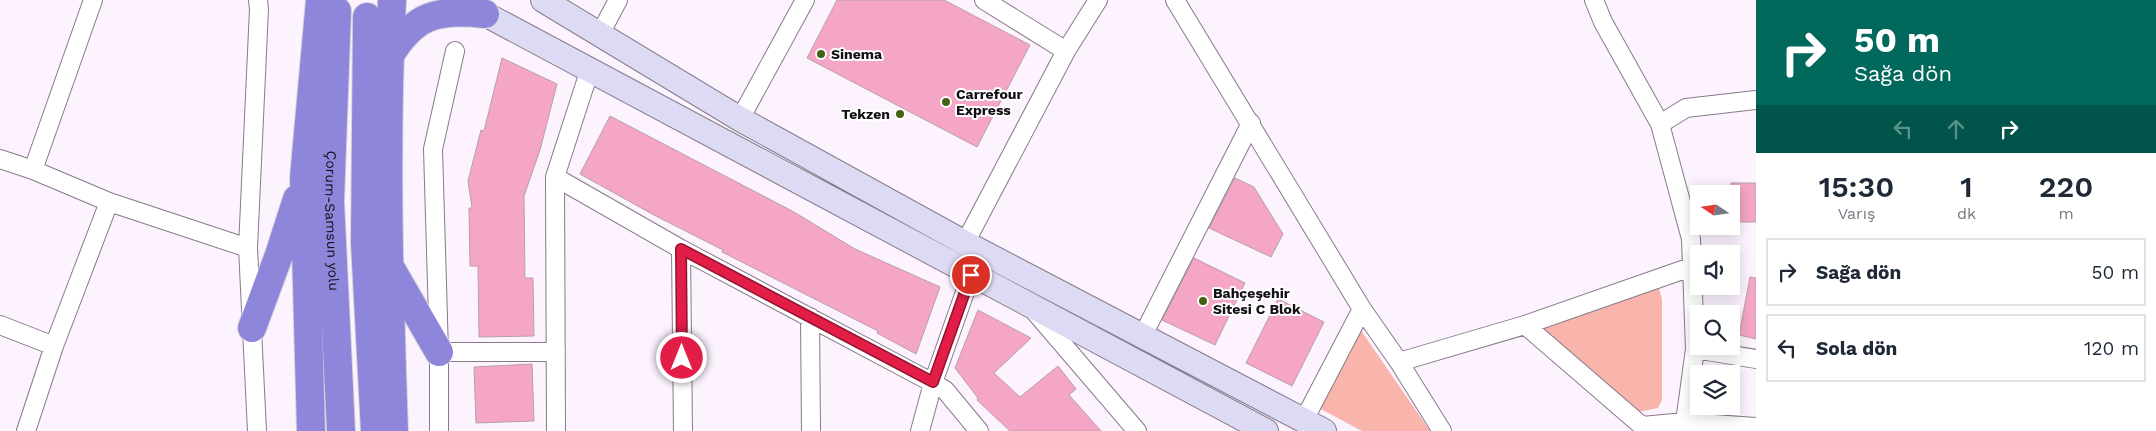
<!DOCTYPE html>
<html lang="tr">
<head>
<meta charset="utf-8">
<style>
	:root { --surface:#fff; --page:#f6f6f7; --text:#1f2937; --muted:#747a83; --line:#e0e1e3 }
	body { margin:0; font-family:"Work Sans",sans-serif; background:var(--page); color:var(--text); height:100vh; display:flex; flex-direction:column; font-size:19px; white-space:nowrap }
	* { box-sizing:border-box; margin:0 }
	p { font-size:16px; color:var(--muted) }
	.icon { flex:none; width:28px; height:28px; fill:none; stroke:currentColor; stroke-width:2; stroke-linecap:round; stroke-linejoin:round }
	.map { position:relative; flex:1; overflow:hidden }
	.sheet { display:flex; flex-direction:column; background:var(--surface); width:400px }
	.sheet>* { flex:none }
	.top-card { background:#00695c; color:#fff; overflow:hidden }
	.needle { width:32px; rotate:283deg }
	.buttons { position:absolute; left:1690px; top:185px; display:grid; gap:10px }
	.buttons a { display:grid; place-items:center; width:50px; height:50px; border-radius:0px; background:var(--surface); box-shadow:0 2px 12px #0003; font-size:25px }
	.pin { position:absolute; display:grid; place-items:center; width:42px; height:42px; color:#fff; margin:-21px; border:2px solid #fff; border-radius:50%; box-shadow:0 1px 5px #0007 }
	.me { position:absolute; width:55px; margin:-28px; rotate:0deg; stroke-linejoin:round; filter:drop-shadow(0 0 4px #0008) }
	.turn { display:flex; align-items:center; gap:18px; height:105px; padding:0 15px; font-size:22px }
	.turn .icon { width:65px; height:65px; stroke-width:2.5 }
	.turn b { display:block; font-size:35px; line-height:42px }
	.lanes { display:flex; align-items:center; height:48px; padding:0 15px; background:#0003; justify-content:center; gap:25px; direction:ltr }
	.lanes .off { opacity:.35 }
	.eta { display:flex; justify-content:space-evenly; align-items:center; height:85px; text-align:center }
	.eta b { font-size:30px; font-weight:600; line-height:35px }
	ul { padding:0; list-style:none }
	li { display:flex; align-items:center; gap:15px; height:68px; margin:0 10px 8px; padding:0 5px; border:2px solid var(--line); border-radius:0px }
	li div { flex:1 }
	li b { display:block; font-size:19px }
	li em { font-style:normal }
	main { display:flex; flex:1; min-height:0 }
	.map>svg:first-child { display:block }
	.green { fill:#f9b5ac }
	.building { fill:#f5a5c6; stroke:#b6a0a8 }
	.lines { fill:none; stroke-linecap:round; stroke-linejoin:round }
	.street-casing { stroke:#877a8a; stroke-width:20 }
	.secondary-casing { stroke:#877a8a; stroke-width:26 }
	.highway-casing { stroke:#d5d4d5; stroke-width:30 }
	.street { stroke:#fff; stroke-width:18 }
	.secondary { stroke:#dddbf4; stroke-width:24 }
	.highway { stroke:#8d86db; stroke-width:28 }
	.route-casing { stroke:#92132f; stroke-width:12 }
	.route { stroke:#e11d48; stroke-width:9 }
	.poi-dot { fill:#446112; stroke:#fff; stroke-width:2 }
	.labels { text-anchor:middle; stroke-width:4; stroke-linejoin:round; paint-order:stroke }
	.poi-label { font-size:14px; font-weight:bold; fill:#140f15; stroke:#fff; text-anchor:start }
	.street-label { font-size:14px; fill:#140f15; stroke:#fff }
</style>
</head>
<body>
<main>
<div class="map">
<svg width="1756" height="431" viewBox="0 0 1756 431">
	<rect width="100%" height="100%" fill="#fcf3fe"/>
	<path class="green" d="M1658,285L1662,299V400L1658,408L1638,412L1545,333L1541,327Z
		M1360,329L1430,431H1362L1317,407Z"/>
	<path class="building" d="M837,0H944L1030,45L977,147L807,58Z
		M502,58L557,84L540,150L524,196L525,278H533L534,336L479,337L478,266H470L469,208H472L468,181L481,130L484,131Z
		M610,116L794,212L855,249L940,287L916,354L877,333L878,331L722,252L723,250L654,215L580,174Z
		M1235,178L1254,187L1283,234L1271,257L1209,228Z
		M1731,183H1756V222H1731Z
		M1194,258L1245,283L1215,345L1162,320Z
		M1750,277L1756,278V339L1739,335Z
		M1278,299L1324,322L1292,386L1246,363Z
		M978,310L1031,338L994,373L1020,397L1058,366L1076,389L1069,395L1101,431H1010L977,400L978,398L955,368Z
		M532,364L534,421L476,423L474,367Z"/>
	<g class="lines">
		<g class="street-casing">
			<path id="street" d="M984,0L1066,51
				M1175,0L1362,309L1399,362L1442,431
				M1594,0L1603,22L1660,124L1691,239L1695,349L1685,422
				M600,34L618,0
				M740,119L805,0
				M1660,124L1686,108L1756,100
				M0,159L33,170L109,202L248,248
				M33,170L93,0
				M555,177L681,249L933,383L945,390L979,431
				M965,243L1066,51L1098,0
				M681,249L683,431
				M1035,312L1137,431
				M810,317L811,431
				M0,325L54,346
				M1525,325L1642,426L1685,422L1756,427
				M1142,337L1251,123
				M1695,349L1756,359
				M439,352H556
				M1399,362L1525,325L1691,267
				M1304,420L1362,309
				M26,431L54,346L109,202
				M257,431L248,248L259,9L258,0
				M439,431V352L433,149L455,51
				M556,431L555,177L590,69
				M920,431L933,383L971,275"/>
		</g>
		<g class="secondary-casing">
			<path id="secondary" d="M543,0L740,119L965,243L1324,431
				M468,5L1266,431"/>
		</g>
		<g class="highway-casing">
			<g id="highway">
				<path d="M392,0C385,144 389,287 394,431"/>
				<path id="s1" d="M337,11L330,201L341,431"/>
				<path d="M367,17L365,243L375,431"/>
				<path d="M389,57C414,14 438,9 485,14"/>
				<path d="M390,267L439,352"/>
				<path d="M252,328L279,255L297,199"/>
				<path d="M311,431L304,178L320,0"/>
			</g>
		</g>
		<use href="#street" class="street"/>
		<use href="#secondary" class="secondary"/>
		<use href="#highway" class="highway"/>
	</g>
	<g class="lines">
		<g class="route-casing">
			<path id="route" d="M682,358L681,249L933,382L971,275"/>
		</g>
		<use href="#route" class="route"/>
	</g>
	<g class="poi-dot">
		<circle cx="821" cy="54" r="5"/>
		<circle cx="946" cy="102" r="5"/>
		<circle cx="900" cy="114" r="5"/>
		<circle cx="1203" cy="301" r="5"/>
	</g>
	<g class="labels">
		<g class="poi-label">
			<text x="831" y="59">Sinema</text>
			<text x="956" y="99">Carrefour<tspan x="956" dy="16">Express</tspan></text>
			<text x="890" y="119" text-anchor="end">Tekzen</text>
			<text x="1213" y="298">Bahçeşehir<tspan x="1213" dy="16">Sitesi C Blok</tspan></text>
		</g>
		<g class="street-label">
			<text dy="5" stroke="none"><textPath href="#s1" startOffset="210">Çorum-Samsun yolu</textPath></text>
		</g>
	</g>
</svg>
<div class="buttons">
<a><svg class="needle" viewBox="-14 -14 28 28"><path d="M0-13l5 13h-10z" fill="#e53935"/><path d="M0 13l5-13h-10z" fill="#747a83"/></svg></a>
<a><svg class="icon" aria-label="sound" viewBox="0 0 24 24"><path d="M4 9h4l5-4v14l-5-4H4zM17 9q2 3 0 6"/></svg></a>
<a><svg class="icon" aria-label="search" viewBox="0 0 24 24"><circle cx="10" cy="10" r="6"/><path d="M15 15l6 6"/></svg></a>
<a><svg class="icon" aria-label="layers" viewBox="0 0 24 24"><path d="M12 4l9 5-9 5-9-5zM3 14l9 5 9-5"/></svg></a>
</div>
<div class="pin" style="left:971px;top:275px;background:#d93025"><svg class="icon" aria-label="arrive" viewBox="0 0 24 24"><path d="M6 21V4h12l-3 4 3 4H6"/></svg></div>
<svg class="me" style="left:682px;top:358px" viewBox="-20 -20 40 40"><circle r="17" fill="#e11d48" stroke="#fff" stroke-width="3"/><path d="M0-11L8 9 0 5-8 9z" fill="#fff"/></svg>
</div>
<section class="sheet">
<div class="top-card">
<div class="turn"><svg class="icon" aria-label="right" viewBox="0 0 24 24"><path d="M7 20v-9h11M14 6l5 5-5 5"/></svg><div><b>50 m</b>Sağa dön</div></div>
<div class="lanes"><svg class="icon off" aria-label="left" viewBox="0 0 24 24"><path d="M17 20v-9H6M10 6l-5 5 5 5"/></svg><svg class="icon off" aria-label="ahead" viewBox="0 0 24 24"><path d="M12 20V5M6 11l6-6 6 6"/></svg><svg class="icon" aria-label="right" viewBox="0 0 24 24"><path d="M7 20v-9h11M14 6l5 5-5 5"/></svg></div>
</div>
<div class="eta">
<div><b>15:30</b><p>Varış</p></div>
<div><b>1</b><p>dk</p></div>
<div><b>220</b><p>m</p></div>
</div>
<ul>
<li><svg class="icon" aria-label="right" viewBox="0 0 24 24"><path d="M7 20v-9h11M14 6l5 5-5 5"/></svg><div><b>Sağa dön</b></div><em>50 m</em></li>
<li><svg class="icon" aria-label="left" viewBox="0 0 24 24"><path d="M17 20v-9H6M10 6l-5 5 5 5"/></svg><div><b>Sola dön</b></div><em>120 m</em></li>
</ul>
</section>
</main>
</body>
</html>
